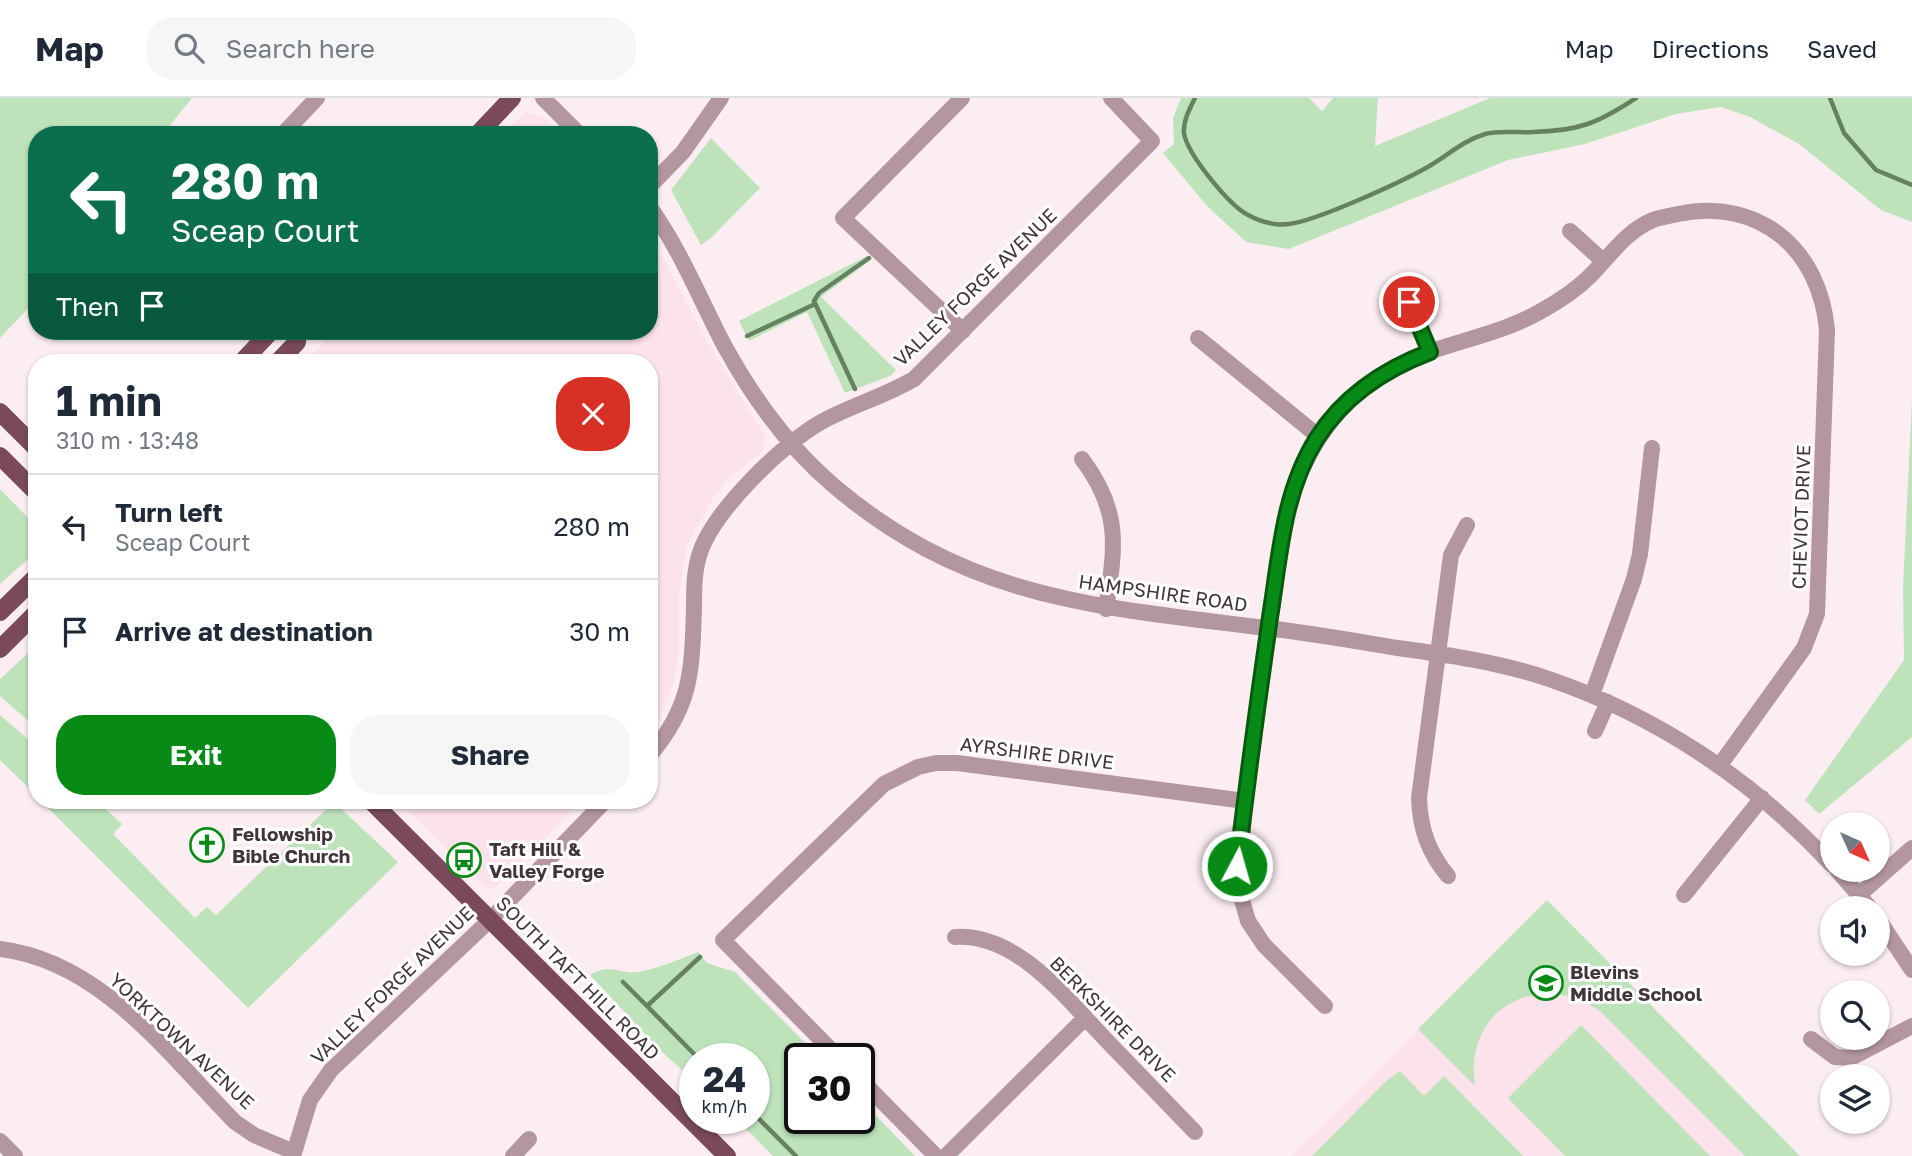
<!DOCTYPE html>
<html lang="en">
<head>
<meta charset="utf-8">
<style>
	:root { --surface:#fff; --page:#f6f6f7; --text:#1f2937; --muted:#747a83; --line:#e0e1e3; --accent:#088b16 }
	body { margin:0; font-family:"Golos Text",sans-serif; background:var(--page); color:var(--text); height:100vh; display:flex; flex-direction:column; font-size:26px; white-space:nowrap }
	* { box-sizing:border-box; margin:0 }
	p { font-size:23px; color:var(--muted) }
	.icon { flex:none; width:38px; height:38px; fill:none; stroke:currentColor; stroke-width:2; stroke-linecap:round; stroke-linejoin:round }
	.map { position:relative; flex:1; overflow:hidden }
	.details { position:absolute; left:28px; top:256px; width:630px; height:455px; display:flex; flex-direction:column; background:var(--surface); border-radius:28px; box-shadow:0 2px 5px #0004 }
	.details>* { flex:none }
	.hud { position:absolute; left:28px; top:28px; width:630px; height:214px; border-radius:28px; box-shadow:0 2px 5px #0004; background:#0b6e4f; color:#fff; overflow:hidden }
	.needle { width:46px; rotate:135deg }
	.controls { position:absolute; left:1820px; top:714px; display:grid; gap:14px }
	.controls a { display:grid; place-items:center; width:70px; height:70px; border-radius:50%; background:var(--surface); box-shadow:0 2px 5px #0004; font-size:35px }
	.speed { position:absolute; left:679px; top:945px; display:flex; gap:14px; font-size:35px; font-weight:700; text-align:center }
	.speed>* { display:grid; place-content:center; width:91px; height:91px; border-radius:50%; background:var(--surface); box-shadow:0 2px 5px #0004; line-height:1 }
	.speed small { font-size:18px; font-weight:400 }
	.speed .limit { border:4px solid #111; border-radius:10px; background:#fff; color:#111 }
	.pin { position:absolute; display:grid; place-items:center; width:60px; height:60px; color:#fff; margin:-30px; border:4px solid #fff; border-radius:50%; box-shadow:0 2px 7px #0007 }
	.me { position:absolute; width:77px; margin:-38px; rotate:6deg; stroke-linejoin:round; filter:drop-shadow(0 0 5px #0008) }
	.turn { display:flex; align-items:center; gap:24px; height:147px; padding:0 28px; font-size:32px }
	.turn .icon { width:91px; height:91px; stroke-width:2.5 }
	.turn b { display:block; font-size:49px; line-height:60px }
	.then { display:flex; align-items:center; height:66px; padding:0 28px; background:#0003; gap:14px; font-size:26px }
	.round { display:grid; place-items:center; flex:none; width:74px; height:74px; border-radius:28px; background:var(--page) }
	.summary { display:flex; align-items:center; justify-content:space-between; height:119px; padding:0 28px }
	h1 { font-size:42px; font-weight:700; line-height:52px }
	.primary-button { display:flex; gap:14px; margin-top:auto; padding:14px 28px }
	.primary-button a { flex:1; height:80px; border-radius:28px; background:var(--accent); color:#fff; font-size:28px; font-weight:700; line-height:80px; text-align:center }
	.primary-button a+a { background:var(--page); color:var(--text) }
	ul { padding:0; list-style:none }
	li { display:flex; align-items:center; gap:21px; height:105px; padding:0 28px; border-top:2px solid var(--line) }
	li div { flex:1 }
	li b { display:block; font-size:26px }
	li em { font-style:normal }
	header { display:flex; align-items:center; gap:42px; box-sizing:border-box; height:98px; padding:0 35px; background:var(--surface); border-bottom:2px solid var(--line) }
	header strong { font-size:33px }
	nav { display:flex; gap:38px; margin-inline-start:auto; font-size:24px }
	.search { width:490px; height:63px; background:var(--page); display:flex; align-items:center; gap:18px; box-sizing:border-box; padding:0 24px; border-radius:28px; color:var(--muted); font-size:26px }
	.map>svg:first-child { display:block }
	.built { fill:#fce2ea }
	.green { fill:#bee3bb }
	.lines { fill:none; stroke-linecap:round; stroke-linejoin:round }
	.stream { stroke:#668162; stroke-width:4.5 }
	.minor { stroke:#b3969f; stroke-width:16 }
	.major { stroke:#7a4a5c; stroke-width:18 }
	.route-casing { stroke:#055a0e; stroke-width:18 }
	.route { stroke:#088b16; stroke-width:12 }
	.labels { text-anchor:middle; stroke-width:6; stroke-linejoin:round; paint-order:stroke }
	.street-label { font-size:19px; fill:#423539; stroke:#fff }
	.poi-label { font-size:19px; font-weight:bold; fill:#423539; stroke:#fff; text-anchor:start }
</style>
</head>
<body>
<header>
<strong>Map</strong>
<div class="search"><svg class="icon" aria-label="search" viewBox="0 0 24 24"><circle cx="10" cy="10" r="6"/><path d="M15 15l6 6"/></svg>Search here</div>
<nav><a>Map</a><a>Directions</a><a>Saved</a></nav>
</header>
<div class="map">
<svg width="1912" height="1058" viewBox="0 0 1912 1058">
	<rect width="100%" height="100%" fill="#fcedf2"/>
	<path class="built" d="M526,14L542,18L561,37H503Z
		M649,134L711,250L765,339L764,351L727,383L712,401L687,448L679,496V555L672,590L659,621L649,633V264H297L306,255L313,256L336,233H649Z
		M396,702H583L495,790H488Z
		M1547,802L1800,1058H1291L1389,961Z"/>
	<path class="green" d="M0,0H192L162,37H37V201L0,240Z
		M1181,0H1309L1322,13L1333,0H1378L1375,48L1490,0H1912V124L1881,112L1799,46L1750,19L1721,9L1676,16L1585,46L1508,62L1289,151L1246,144L1207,108L1163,55L1174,46L1173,20Z
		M711,40L760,90L711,140L701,147L671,92Z
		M867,158L871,162L821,199L896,272L890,278L845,295L807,214L749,243L739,223Z
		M1912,302V639L1819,716L1805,702L1904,562L1903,488Z
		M0,391L37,429V453L0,486Z
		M37,547V631L0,598V581Z
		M0,617L37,649V698L0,662Z
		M40,702H96L122,726L113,736L195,820L207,809L216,817L334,704L398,764L248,910Z
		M1547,802L1800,1058H1745L1601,914C1539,870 1463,910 1475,988L1418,931Z
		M698,854L707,865L735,874L821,961H800V1020H859V1000L915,1058H773L735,1020H754V961H695V984L660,952L590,877C613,864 617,877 639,874C659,870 678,862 698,854Z
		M1581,927L1710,1058H1565L1508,1000Z
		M1400,973L1424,998L1444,978L1523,1058H1312L1386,983Z"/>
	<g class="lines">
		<path class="stream" d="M1195,0C1190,10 1183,23 1184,35C1187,56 1229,107 1248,117C1261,124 1274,128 1289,126C1316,123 1399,85 1426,70C1446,59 1462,43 1485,36C1499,32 1518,35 1533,34C1579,33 1598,25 1636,0
			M1830,0L1844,35L1876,72L1912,87
			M747,238L813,207
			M855,291L814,203L819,195L869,160
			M623,884L647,908L700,859
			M647,908L699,961
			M754,1016L796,1058"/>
		<path class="minor" d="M543,0L580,37
			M962,0L843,120L963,233
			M282,37L317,0
			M649,89L683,54L721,0
			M649,108C680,151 700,201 724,247C753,300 788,349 834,388C964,498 1088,508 1249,528C1299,533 1349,542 1398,550C1448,557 1498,564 1546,580C1656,617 1753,682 1832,767
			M1570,133L1603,163
			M1402,186L1430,254
			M1198,240L1318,338
			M1082,361C1122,414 1115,449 1106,511
			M1592,597L1634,481L1640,456L1652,350
			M1595,633L1608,604
			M649,658C692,608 692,573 694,510C694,492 694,475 699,458C711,415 784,344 823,323C853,307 885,298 914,281L1152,43L1111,0
			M1837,772L1870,810
			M1448,778C1428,754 1420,730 1419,700L1451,457L1467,427
			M1684,797L1762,700
			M1859,797L1912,750
			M1878,821L1912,872
			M955,839C1019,835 1069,904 1109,945C1138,975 1166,1004 1195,1034
			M0,851C101,863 169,957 235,1024L254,1037L294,1054
			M1325,908L1264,847L1248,823L1238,788L1245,703L1284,427C1301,347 1350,281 1429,254C1469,240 1507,233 1543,212C1559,203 1577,191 1590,178C1610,158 1626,133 1653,122C1660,119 1670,118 1678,116C1760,99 1820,152 1827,232L1817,516L1804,550L1720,667
			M1811,941L1835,959L1851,960L1912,928
			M840,961L723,842L884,686L918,669L936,665H957L1245,703
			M859,980L936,1058
			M0,1043L15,1058
			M293,1058L310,1002L331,972L490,822L606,702
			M513,1058L529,1041
			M946,1058L1085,920"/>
		<path class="major" d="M477,37L512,0
			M242,264L271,233
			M278,264L297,244L298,233
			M0,314L37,351
			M0,358L37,395
			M0,514L37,478
			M0,551L37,514
			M370,702L727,1058"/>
	</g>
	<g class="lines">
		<g class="route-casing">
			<path id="route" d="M1237,768C1247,685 1258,602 1270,519C1280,457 1283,394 1317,340C1344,298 1385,271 1430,254L1409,204"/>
		</g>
		<use href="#route" class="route"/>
	</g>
	<defs>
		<g id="church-ring" transform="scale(1.75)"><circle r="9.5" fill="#fff" stroke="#088b16" stroke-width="1.5"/><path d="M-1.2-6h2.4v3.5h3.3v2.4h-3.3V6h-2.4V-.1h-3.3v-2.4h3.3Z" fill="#088b16"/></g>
		<g id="bus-ring" transform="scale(1.75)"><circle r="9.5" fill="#fff" stroke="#088b16" stroke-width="1.5"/><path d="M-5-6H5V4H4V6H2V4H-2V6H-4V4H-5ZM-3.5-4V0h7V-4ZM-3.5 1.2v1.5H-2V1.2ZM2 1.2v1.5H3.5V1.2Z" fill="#088b16"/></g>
		<g id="school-ring" transform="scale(1.75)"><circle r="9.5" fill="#fff" stroke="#088b16" stroke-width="1.5"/><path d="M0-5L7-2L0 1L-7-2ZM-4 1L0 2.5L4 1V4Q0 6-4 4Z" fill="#088b16"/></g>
	</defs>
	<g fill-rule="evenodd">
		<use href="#church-ring" x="207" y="747"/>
		<use href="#bus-ring" x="464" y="762"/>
		<use href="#school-ring" x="1546" y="885"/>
	</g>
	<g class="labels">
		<g class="street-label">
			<text transform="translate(975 189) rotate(-44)" y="7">VALLEY FORGE AVENUE</text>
			<text transform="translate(1801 419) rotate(-88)" y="7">CHEVIOT DRIVE</text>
			<text transform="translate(1163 495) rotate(8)" y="7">HAMPSHIRE ROAD</text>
			<text transform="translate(1037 655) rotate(7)" y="7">AYRSHIRE DRIVE</text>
			<text transform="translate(578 880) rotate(45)" y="7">SOUTH TAFT HILL ROAD</text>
			<text transform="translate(392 887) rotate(-44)" y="7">VALLEY FORGE AVENUE</text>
			<text transform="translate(1113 921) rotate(45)" y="7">BERKSHIRE DRIVE</text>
			<text transform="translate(182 943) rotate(43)" y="7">YORKTOWN AVENUE</text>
		</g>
		<g class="poi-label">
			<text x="232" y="743">Fellowship<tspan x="232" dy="22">Bible Church</tspan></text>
			<text x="489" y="758">Taft Hill &amp;<tspan x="489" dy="22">Valley Forge</tspan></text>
			<text x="1570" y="881">Blevins<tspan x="1570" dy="22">Middle School</tspan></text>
		</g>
	</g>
</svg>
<div class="controls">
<a><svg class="needle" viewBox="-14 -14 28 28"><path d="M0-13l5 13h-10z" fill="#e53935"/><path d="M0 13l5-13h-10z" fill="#747a83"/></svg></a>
<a><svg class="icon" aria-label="sound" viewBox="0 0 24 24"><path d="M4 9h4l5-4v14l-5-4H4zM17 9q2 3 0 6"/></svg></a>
<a><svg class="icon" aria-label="search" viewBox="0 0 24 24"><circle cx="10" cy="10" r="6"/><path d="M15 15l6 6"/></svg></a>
<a><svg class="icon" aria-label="layers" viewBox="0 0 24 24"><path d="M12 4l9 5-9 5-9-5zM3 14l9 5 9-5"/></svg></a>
</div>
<div class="speed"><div>24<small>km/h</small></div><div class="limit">30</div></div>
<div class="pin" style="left:1409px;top:204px;background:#d93025"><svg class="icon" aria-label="arrive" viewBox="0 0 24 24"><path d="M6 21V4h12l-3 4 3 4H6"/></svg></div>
<svg class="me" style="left:1237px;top:768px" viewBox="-20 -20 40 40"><circle r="17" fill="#088b16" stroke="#fff" stroke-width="3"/><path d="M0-11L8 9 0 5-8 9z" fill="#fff"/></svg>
<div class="hud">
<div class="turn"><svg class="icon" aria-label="left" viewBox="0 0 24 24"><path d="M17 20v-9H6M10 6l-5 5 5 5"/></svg><div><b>280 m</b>Sceap Court</div></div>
<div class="then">Then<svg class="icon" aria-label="arrive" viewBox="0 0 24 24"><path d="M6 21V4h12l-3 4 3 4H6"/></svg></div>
</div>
<section class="details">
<div class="summary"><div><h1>1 min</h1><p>310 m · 13:48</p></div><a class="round" style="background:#d93025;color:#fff"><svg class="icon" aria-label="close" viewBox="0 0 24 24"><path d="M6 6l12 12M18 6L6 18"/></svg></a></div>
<ul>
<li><svg class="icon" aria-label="left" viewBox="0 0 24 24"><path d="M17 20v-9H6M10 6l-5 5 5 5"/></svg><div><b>Turn left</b><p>Sceap Court</p></div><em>280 m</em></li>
<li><svg class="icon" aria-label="arrive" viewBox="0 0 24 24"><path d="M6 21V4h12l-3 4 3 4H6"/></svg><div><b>Arrive at destination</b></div><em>30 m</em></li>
</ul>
<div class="primary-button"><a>Exit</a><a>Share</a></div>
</section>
</div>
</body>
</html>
